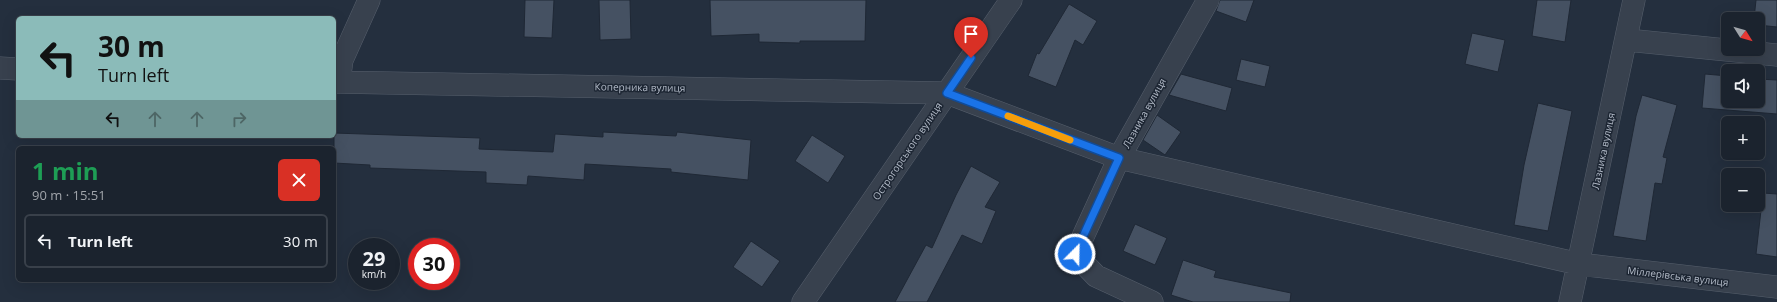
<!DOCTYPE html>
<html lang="en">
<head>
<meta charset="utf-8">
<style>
	:root { --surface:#1b232e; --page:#242b36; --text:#f1f3f6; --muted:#a0a4aa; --line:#39404a }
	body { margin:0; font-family:"Open Sans",sans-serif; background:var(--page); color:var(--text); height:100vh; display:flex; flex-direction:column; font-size:15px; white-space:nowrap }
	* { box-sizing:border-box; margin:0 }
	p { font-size:13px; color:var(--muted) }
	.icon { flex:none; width:22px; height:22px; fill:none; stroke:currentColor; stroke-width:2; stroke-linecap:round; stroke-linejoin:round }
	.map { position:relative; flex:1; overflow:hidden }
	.sheet { position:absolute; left:16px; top:146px; width:320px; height:136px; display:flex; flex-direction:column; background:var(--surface); border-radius:6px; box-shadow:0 4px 16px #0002,0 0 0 1px var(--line) }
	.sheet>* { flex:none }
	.banner { position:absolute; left:16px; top:16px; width:320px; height:122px; border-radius:6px; box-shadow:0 4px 16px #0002,0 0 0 1px var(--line); background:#8bbbb9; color:#111; overflow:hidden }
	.needle { width:26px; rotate:127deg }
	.tools { position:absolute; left:1721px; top:12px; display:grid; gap:8px }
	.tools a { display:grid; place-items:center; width:44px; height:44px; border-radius:6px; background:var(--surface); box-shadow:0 4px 16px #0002,0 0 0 1px var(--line); font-size:20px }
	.speed { position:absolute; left:348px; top:238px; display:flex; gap:8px; font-size:20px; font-weight:700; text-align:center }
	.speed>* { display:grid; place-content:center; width:52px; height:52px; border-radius:50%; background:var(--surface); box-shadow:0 4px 16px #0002,0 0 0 1px var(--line); line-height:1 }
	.speed small { font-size:10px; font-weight:400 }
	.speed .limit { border:6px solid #d22; background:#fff; color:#111 }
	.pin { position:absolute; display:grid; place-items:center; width:34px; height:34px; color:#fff; margin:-41px -17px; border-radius:50% 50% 50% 0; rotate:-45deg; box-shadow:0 0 4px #0007 }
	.pin .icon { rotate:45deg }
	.me { position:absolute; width:44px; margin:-22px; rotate:23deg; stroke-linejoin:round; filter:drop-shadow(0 0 3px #0008) }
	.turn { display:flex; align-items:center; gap:14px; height:84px; padding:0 16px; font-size:18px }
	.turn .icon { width:52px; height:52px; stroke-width:2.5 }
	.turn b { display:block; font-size:28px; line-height:34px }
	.lanes { display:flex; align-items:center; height:38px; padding:0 16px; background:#0003; justify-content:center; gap:20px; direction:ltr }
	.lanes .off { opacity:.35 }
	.round { display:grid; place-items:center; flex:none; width:42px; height:42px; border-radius:6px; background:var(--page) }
	.summary { display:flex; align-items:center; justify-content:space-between; height:68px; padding:0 16px }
	h1 { font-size:24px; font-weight:700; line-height:30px; color:#1e9e55 }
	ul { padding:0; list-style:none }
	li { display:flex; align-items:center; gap:12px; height:54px; margin:0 8px 6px; padding:0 8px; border:2px solid var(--line); border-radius:6px }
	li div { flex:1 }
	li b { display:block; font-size:15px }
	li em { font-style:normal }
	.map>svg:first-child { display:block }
	.building { fill:#455162; stroke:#1f2835 }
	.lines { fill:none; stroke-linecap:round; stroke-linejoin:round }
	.minor-casing { stroke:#565f6c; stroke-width:23 }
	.minor { stroke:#38414e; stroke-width:22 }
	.route-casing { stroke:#114b97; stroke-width:10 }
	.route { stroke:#1a73e8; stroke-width:7 }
	.slow { stroke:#f59e0b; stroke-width:7 }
	.labels { text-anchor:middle; stroke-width:3; stroke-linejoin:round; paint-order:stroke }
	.street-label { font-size:10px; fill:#b4bcc9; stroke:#1d2633 }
</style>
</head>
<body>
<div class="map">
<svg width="1777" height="302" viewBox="0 0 1777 302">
	<rect width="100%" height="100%" fill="#242f3e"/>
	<path class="building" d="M525,0H554L552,38L524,37Z
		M599,0H630L631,39L600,40Z
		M710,0H866L865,41H800V43L759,42V34L711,36Z
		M1220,0H1254L1246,22L1216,11Z
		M1537,0H1571L1565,42L1532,36Z
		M1756,0H1777V27L1758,25V19H1754Z
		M1069,4L1097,21L1083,45L1075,40L1056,87L1028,76L1037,53L1039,54Z
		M1472,33L1505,40L1498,72L1465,64Z
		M1241,59L1270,66L1265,87L1236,80Z
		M1181,74L1232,88L1226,111L1169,95Z
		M1705,74L1728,76V101H1758V79L1777,80V114L1702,108Z
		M1642,95L1677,105L1663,157L1667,158L1662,184L1655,183L1646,241L1613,236L1636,116Z
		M1538,103L1572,111L1548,231L1514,225L1524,165Z
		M1157,115L1181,132L1165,155L1143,140Z
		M603,132L676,136L677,132L751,140L748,180L671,172V169L585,164L584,180L528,176L527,185L486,183V172L370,168V165L334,163V133L480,138L479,149L553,152L555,134L603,137Z
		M812,135L845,156L828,183L795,161Z
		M971,166L1000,182L985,207L996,211L982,244L962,235L927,302H895L926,245L932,248L956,195Z
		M1763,193L1777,194V257L1756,254Z
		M1135,224L1167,238L1155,265L1123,251Z
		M751,241L780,261L762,287L733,267Z
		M1183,260L1216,271L1214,277L1291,293L1290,302H1193L1171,295Z"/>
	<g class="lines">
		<g class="minor-casing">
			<path id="minor" d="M1627,40L1777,55
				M0,68L18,69
				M334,82L947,93L1119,158L1579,264L1777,287
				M339,82L342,60L369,0
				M803,302L1011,0
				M1152,302L1096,276L1075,254L1119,158L1208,0
				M1570,302L1634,0"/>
		</g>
		<use href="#minor" class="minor"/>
	</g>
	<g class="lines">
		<g class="route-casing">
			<path id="route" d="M971,58L947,93L1119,158L1075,254"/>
		</g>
		<use href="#route" class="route"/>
		<path class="slow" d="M1008,116L1070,140"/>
	</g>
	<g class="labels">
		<g class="street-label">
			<text transform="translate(640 87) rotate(1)" y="4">Коперника вулиця</text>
			<text transform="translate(1144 113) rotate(-61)" y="4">Лазника вулиця</text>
			<text transform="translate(907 151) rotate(-56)" y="4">Острогорського вулиця</text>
			<text transform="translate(1603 151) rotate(-78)" y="4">Лазника вулиця</text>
			<text transform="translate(1678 276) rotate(7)" y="4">Міллерівська вулиця</text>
		</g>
	</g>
</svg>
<div class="tools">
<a><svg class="needle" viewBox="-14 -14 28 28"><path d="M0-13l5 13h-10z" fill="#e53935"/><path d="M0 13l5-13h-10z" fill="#a0a4aa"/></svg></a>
<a><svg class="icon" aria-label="sound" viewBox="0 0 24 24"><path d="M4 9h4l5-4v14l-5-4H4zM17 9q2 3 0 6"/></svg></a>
<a>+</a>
<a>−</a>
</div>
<div class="speed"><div>29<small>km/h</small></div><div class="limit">30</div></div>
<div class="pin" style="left:971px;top:58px;background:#d93025"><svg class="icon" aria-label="arrive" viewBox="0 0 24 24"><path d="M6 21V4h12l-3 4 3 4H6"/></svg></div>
<svg class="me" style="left:1075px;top:254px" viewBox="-20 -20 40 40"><circle r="17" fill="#1a73e8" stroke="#fff" stroke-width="3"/><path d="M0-11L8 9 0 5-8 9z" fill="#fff"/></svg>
<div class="banner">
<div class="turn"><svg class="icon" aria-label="left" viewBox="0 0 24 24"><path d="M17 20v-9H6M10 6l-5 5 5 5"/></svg><div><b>30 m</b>Turn left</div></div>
<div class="lanes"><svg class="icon" aria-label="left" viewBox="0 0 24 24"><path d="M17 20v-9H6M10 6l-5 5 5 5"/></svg><svg class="icon off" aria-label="ahead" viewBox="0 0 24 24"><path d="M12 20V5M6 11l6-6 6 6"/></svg><svg class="icon off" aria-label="ahead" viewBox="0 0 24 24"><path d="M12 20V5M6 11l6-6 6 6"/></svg><svg class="icon off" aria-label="right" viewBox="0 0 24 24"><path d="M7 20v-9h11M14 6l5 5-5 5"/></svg></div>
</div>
<section class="sheet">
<div class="summary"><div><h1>1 min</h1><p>90 m · 15:51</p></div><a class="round" style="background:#d93025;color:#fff"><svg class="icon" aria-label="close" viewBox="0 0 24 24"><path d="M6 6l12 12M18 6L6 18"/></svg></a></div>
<ul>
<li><svg class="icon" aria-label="left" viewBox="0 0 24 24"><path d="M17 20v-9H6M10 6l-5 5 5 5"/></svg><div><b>Turn left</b></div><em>30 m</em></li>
</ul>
</section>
</div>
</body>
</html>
